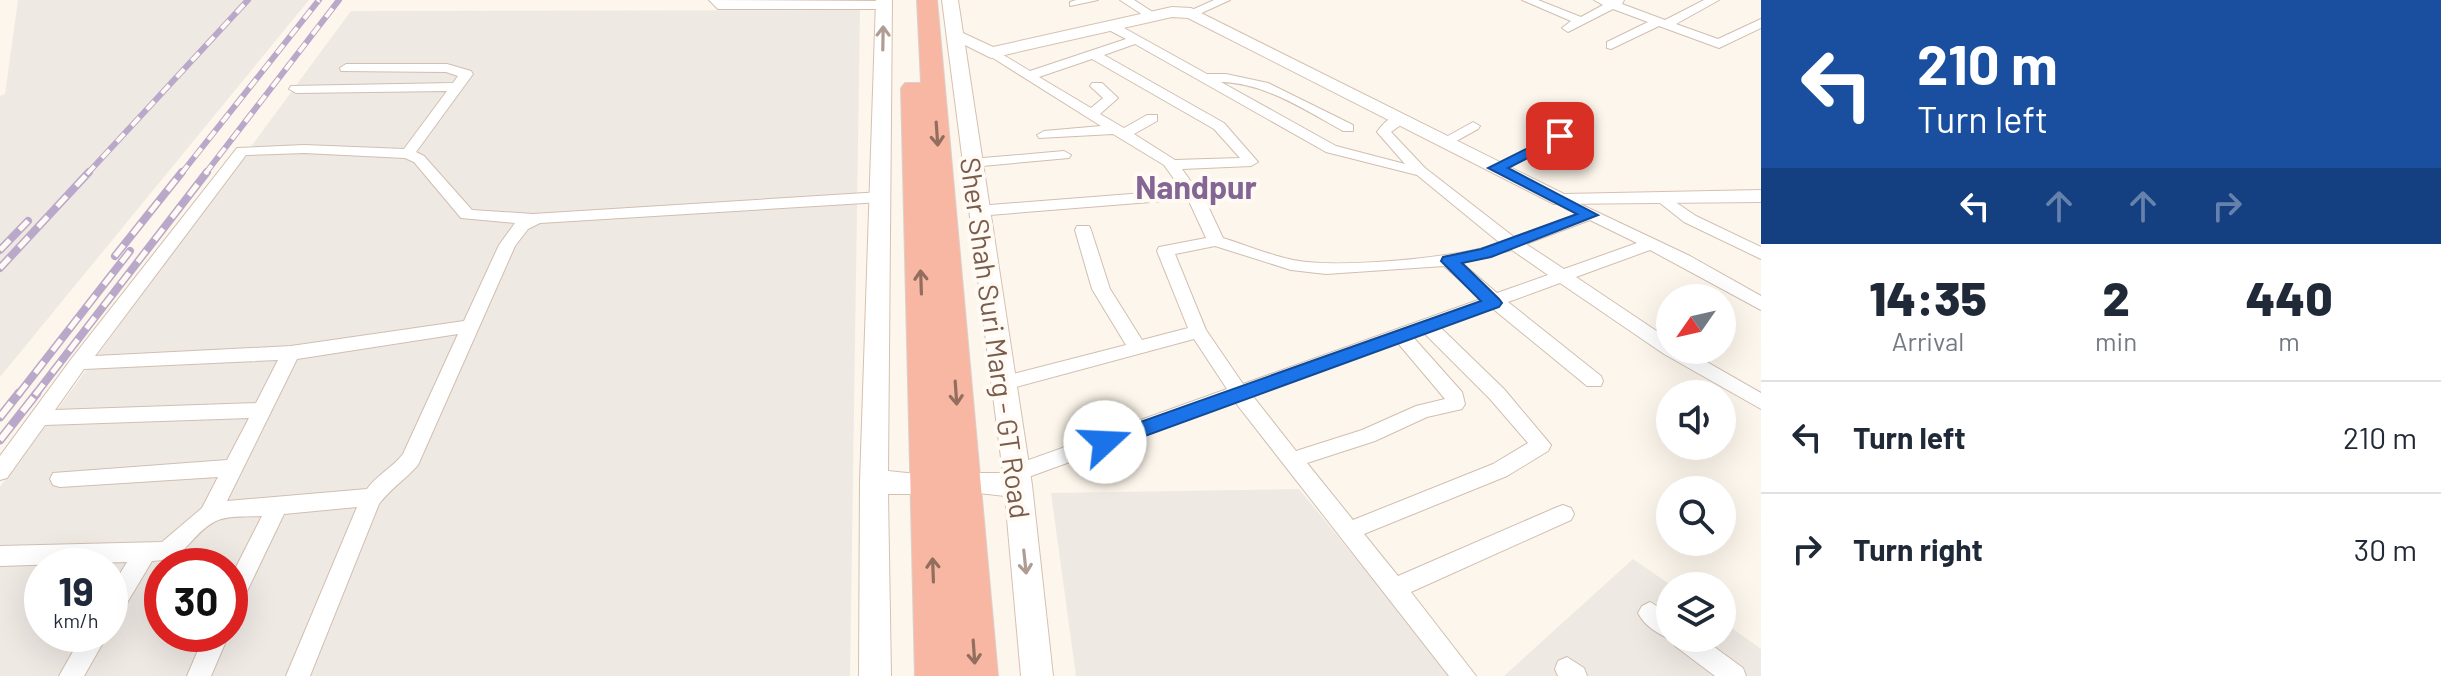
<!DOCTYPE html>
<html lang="en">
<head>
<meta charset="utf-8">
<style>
	:root { --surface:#fff; --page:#f6f6f7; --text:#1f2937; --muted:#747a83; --line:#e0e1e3 }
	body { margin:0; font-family:Barlow,sans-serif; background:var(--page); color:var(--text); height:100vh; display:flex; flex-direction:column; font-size:30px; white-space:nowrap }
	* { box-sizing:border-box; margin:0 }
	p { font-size:26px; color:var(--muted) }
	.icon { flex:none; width:44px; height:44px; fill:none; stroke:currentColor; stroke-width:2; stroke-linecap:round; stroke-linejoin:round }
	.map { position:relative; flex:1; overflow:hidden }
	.drawer { display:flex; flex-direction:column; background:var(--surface); width:680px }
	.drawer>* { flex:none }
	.hud { background:#1a4fa0; color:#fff; overflow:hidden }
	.needle { width:52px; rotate:236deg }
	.controls { position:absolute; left:1656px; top:284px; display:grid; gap:16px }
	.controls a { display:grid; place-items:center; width:80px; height:80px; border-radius:50%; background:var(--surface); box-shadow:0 8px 32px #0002; font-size:40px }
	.speed { position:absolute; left:24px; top:548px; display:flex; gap:16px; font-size:40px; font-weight:700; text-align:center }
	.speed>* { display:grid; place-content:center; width:104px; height:104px; border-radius:50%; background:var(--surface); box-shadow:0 8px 32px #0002; line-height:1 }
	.speed small { font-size:20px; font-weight:400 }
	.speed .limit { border:12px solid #d22; background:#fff; color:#111 }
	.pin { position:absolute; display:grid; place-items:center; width:68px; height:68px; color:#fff; margin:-34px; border-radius:16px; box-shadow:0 4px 12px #0006 }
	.me { position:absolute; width:88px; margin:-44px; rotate:70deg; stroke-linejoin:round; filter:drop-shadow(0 0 6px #0008) }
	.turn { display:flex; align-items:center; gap:28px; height:168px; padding:0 24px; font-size:36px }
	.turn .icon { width:104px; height:104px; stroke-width:2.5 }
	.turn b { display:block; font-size:56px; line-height:68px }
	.lanes { display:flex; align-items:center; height:76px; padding:0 24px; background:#0003; justify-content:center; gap:40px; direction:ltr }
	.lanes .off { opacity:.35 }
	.eta { display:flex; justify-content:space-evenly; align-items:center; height:136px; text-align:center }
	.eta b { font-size:48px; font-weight:800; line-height:56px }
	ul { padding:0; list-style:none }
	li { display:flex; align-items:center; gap:24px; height:112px; padding:0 24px; border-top:2px solid var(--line) }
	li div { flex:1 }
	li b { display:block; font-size:30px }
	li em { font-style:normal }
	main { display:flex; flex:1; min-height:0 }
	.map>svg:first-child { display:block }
	.industrial { fill:#efe9e4; fill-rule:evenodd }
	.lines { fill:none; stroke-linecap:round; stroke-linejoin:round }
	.street-casing { stroke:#d1beb0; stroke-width:2 }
	.secondary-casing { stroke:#d6c0b0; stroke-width:2 }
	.highway-casing { stroke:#dad1cd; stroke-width:2 }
	.street { fill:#fff; fill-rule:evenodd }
	.secondary { fill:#fff; fill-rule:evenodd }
	.highway { fill:#f7b7a3; fill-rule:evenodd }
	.rail-far2-casing { stroke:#b9a8c9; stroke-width:6 }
	.rail-far1-casing { stroke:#b9a8c9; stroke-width:8 }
	.rail-casing { stroke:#b9a8c9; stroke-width:9 }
	.rail-far2 { stroke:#fffaf3; stroke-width:4; stroke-dasharray:11; stroke-linecap:butt }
	.rail-far1 { stroke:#fffaf3; stroke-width:5; stroke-dasharray:14; stroke-linecap:butt }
	.rail { stroke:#fffaf3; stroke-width:6; stroke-dasharray:18; stroke-linecap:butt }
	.oneway { stroke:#af9d94 }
	.oneway2 { stroke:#936e5e }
	.route { fill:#1a73e8; stroke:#114b97; stroke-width:2 }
	.labels { text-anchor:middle; stroke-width:8; stroke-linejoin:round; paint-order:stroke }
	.street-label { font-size:28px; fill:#7a5c4d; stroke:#fffaf3 }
	.quarter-label { font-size:32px; font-weight:bold; fill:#846695; stroke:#fffaf3 }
</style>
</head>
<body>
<main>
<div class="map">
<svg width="1761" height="676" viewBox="0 0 1761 676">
	<rect width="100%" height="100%" fill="#fdf6ec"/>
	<path class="industrial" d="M18,0H309L0,377V96L5,94Z
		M860,10L850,676H0V487L351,11ZM42,566H110V634H42ZM162,566H230V634H162Z
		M1299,489L1452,676H1076L1051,493Z
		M1633,559L1672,586L1670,638H1722V621L1761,649V676H1504Z"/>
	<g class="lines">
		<g class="street-casing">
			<path id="street" d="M709,0L883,1L889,5L883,9H718Z
				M1076,0H1098L1070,6V2Z
				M1120,0H1134L1159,16L1149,19Z
				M1214,0H1230L1195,16L1185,13Z
				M1522,0H1538L1581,17L1603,5L1594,0H1624L1622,4L1665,20L1704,0H1719L1676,24L1718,39L1761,19V28L1719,48L1659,26L1611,49L1607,48V42L1648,22L1613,9L1568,32L1562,28L1571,21Z
				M1107,23H1115L1207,74H1226L1268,83L1353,125V131H1343C1305,110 1265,83 1221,82L1336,146L1405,164L1377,132C1383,123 1393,113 1405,116V122L1391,132L1425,168L1514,237L1578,214L1556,203L1553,200L1556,197L1561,195L1690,256L1761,296V310L1650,250L1576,277L1670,340V350H1686L1761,393V409L1664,354L1560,283L1508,302L1601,376L1603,381L1601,386H1587L1492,308L1440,327L1504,389L1551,445L1548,451L1507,476L1364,534L1398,576L1555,508L1563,505L1571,508L1574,514L1571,520L1411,592L1476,676H1449L1235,402L1023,479L1016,481L1009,479L1006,473L1009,467L1227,389L1194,339L1005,390L998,388L996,383L998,378L1005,376L1126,345L1092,289L1075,230L1077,226H1089L1091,230L1110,289L1142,340L1188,328L1157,251L1159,247L1206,238L1188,199L977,216L969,211L977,206L1182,190L1164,165L1113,134L1039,138L1037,135L1044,131L1101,126L985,53L995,50L1030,71L1126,39L1107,29ZM1135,44L1326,152L1417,175L1500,243C1457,258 1338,269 1293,260C1269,255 1246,245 1223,238L1207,204L1182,169L1251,166L1258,162L1224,123L1104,55ZM1092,59L1214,129L1240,158L1175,160L1134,134L1157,121V115H1147L1124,128L1100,114L1118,98L1102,83H1092L1090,86L1103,98L1091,108L1039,77ZM1590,220L1637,243L1564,269L1526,244ZM1215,246L1291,270L1326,274L1444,266L1481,299L1243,384L1206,330L1175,254ZM1512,250L1548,275L1497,293L1462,263ZM1424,333L1490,399L1528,443L1493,464L1353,520L1307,463L1375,441L1427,417L1462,409L1465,404L1462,392L1413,337ZM1397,342L1445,399L1416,406L1362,430L1296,451L1252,395Z
				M346,64H447L471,71L473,74L416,152L424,156L472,210L533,214L881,192L889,197L881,202L540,223L528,229L515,246L418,465C406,479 391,488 379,504L310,676H286L357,507L284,514L238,610L230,613V579L262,516C248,517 229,515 216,521C189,534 189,560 152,561L118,618L110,622V590L127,562L0,566V546L162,542L202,508L218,477L60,487L53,485L50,479L53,473L227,460L249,418L45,425L7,478L0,480V456L72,358L237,148L304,145L404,149L447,91L296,93L289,89L291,86L453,83L458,76L446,72L341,71L340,68ZM304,153L405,158L414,162L461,218L515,223L499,245L464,321L291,346L95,356L246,155ZM458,334L403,454C392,468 377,475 367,489L227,501L297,359ZM278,360L256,403L55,410L84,369Z
				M1473,122L1480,126L1478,129L1449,145L1444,146L1437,142Z
				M1560,132L1567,136L1565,139L1501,171L1496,172L1489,168Z
				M1064,151L1071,155L1069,158L971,167L964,163L971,159Z
				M1665,195L1696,216L1761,247V259L1684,222L1660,203L1657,200L1660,197Z
				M1650,602L1670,614V638H1702L1743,668L1746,676H1715L1675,646L1671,638L1670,639C1658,634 1644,625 1638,613L1642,606Z
				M83,634H108L84,676H59Z
				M205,634H229L211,676H187Z
				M1567,657L1584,668L1587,676H1558L1555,669L1558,661Z"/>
		</g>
		<g class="secondary-casing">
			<path id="secondary" d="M876,0H892L888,471L926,475L930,483L926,491L916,494H888L891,676H859L860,482Z
				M942,0H958L963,33L993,47L1172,7L1191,8L1564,194L1761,190V202L1554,204L1188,18L1172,17L991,58L965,45L1032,485L1053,676H1021L1005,496L970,492L966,484L970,476L980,473H1003Z"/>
		</g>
		<g class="highway-casing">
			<path id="highway" d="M917,0H937L998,676H915L901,88L905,83H921Z"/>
		</g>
		<use href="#street" class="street"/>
		<use href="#secondary" class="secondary"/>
		<use href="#highway" class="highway"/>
		<g class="rail-far2-casing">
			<path id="rail-far2" d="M87,174L248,0
				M181,174L319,0
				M205,174L339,0"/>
		</g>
		<g class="rail-far1-casing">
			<path id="rail-far1" d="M0,250L28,221
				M115,256L182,172
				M0,268L89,172
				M18,395L130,251
				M35,395L207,172"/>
		</g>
		<g class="rail-casing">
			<path id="rail" d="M0,417L19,393
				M0,440L37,393"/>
		</g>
		<use href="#rail-far2" class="rail-far2"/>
		<use href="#rail-far1" class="rail-far1"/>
		<use href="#rail" class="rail"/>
	</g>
	<defs><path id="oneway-shaft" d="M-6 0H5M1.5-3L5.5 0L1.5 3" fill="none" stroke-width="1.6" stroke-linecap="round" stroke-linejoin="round" transform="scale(2)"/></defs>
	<g class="oneway">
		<use href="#oneway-shaft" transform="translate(883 38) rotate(-89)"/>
		<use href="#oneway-shaft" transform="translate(1025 562) rotate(84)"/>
	</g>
	<g class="oneway2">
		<use href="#oneway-shaft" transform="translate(937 134) rotate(86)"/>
		<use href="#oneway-shaft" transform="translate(921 282) rotate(-92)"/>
		<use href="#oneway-shaft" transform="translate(956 393) rotate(86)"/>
		<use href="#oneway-shaft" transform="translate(933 570) rotate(-92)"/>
		<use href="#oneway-shaft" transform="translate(974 652) rotate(86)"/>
	</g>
	<path class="route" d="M1560,132L1565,133V139L1508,168L1598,215L1491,257L1462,263L1499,299L1502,303L1499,307L1112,448H1098L1095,442L1098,437L1481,301L1441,261L1443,257L1481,249L1577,214L1488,168Z"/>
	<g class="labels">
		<g class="street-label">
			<text transform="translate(995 338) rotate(82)" y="10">Sher Shah Suri Marg - GT Road</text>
		</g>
		<g class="quarter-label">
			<text x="1196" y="199">Nandpur</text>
		</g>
	</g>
</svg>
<div class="controls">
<a><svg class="needle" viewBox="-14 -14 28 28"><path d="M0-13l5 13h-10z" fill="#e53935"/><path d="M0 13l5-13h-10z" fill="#747a83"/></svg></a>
<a><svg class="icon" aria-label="sound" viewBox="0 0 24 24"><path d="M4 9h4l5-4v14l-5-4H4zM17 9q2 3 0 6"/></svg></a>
<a><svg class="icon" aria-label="search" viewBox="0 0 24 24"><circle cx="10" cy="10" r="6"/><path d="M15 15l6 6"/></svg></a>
<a><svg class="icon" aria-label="layers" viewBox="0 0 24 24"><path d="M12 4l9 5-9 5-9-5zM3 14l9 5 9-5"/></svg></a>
</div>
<div class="speed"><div>19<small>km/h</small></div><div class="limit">30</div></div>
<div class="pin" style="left:1560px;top:136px;background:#d93025"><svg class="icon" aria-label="arrive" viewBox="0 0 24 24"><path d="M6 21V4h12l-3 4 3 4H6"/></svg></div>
<svg class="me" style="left:1105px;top:442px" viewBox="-20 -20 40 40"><circle r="19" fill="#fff"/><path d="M0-13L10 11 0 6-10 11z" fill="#1a73e8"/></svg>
</div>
<section class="drawer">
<div class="hud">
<div class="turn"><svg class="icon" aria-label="left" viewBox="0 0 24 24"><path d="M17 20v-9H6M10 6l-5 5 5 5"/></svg><div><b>210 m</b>Turn left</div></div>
<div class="lanes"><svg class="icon" aria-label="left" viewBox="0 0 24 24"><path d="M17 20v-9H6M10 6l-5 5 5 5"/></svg><svg class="icon off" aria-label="ahead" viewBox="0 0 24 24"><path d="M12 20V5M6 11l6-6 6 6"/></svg><svg class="icon off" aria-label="ahead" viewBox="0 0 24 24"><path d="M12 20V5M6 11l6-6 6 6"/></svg><svg class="icon off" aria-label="right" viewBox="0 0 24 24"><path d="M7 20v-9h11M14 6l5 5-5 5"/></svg></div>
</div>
<div class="eta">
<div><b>14:35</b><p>Arrival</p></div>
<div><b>2</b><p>min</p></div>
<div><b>440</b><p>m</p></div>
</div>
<ul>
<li><svg class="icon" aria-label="left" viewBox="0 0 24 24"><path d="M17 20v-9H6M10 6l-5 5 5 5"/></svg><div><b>Turn left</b></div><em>210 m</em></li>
<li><svg class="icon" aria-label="right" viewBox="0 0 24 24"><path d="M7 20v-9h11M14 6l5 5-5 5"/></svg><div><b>Turn right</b></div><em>30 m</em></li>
</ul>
</section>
</main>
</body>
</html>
